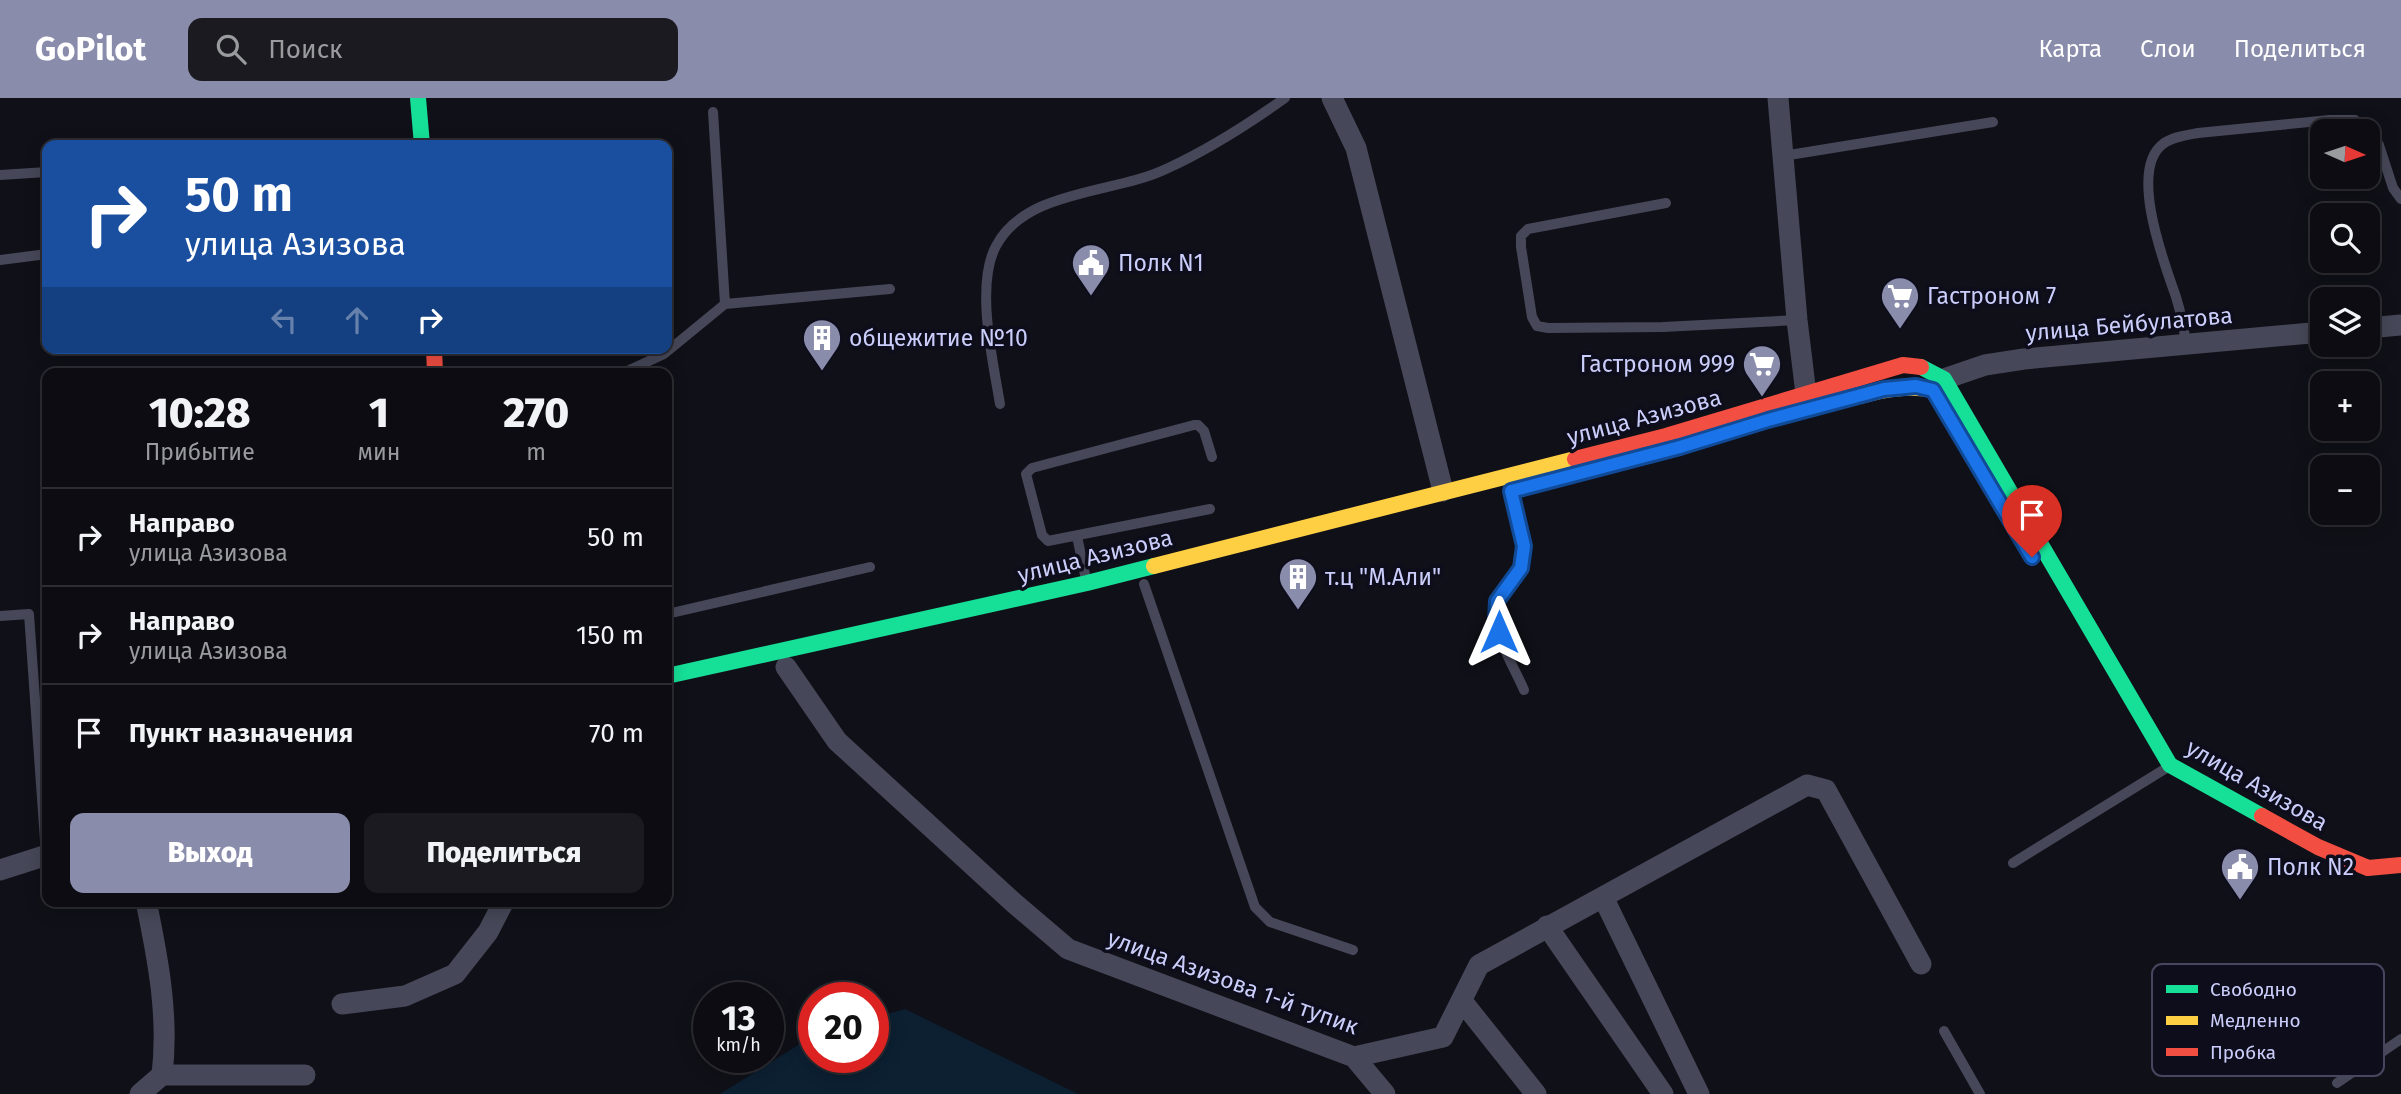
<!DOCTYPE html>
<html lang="ru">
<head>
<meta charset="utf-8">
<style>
	:root { --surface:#0c0c12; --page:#1a1a20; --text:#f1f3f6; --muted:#9a9b9f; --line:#2c2c32; --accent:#8a8cac }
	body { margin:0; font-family:"Fira Sans",sans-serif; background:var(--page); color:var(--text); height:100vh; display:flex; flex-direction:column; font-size:26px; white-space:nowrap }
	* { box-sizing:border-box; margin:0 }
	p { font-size:23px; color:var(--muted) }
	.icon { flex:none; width:38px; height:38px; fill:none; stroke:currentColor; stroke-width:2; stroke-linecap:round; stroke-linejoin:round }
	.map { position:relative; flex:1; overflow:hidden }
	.side { position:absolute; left:42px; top:270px; width:630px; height:539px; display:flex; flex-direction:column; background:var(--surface); border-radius:14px; box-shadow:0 4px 18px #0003,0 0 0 2px var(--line) }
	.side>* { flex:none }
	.top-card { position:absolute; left:42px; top:42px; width:630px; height:214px; border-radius:14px; box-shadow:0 4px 18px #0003,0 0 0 2px var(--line); background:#1a4fa0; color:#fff; overflow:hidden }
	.needle { width:46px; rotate:93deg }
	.fabs { position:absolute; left:2310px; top:21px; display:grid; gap:14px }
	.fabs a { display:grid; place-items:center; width:70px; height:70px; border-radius:14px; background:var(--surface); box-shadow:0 4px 18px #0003,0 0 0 2px var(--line); font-size:35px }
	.speed { position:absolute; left:693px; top:884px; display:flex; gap:14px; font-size:35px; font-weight:700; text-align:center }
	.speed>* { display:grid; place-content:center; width:91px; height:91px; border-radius:50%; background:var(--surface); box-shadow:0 4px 18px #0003,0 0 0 2px var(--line); line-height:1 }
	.speed small { font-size:18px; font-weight:400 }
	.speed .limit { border:10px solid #d22; background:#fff; color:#111 }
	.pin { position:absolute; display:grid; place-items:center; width:60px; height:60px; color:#fff; margin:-72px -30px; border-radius:50% 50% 50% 0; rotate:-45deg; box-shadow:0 0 7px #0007 }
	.pin .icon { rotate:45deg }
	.me { position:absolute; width:77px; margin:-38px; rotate:0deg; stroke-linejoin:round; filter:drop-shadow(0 0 5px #0008) }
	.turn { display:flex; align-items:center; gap:24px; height:147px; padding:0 28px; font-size:32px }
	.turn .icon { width:91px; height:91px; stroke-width:2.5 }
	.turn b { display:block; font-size:49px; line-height:60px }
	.lanes { display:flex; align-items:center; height:66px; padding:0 28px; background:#0003; justify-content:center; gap:35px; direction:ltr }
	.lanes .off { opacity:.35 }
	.eta { display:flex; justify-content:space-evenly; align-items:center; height:119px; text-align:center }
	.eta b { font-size:42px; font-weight:800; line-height:49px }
	.primary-button { display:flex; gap:14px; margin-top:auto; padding:14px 28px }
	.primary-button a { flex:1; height:80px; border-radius:14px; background:var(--accent); color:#fff; font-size:28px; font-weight:800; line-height:80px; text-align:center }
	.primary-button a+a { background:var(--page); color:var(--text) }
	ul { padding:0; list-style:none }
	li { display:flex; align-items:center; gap:21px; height:98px; padding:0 28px; border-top:2px solid var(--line) }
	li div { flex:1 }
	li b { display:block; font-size:26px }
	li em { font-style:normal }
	header { display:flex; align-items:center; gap:42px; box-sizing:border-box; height:98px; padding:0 35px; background:var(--accent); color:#fff }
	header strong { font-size:33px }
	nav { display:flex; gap:38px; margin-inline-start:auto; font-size:24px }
	.search { width:490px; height:63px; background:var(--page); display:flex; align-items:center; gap:18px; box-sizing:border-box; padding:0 24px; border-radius:14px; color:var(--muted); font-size:26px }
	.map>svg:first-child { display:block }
	.water { fill:#0c2032 }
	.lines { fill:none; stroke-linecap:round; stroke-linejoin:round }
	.lane { stroke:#464758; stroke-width:10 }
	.street { stroke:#464758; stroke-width:21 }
	.fast { stroke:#16e098; stroke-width:16 }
	.slow { stroke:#ffcf43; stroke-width:16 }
	.jam { stroke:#f24e42; stroke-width:16 }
	.route-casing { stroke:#114b97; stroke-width:18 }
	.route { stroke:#1a73e8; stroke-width:12 }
	.labels { text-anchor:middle; stroke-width:7; stroke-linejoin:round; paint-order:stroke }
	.poi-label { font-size:23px; fill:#cbcefb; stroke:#0d0d1b; text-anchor:start }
	.street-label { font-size:23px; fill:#cbcefb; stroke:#0d0d1b }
	.key { fill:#0d0d1b; stroke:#46475e; stroke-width:2 }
	.key-label { font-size:19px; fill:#cbcefb }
</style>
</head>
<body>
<header>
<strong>GoPilot</strong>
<div class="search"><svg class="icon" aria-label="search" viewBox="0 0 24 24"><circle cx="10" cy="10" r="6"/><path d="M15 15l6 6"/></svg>Поиск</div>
<nav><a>Карта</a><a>Слои</a><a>Поделиться</a></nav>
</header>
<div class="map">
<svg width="2401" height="996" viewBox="0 0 2401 996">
	<rect width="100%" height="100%" fill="#101018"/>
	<path class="water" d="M905,911L1078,996H720L814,937V959H873V920Z"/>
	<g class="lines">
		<path class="lane" d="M713,14L725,206
			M1783,58L1993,24
			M0,77L47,74
			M1666,105L1528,131L1521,138V149L1532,219L1537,228L1548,230L1663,229L1797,222
			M0,162L47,156
			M2186,247C2184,230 2181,215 2176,199C2165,167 2128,72 2163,46C2172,39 2187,37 2198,35L2330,22H2355L2369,32L2379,47L2393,90L2401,101
			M623,275L664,256L725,206L890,191
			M1000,306C993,263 975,187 996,148C1026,91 1114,96 1166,71C1208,52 1247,27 1285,0
			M1511,393C1517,416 1529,444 1521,468C1514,488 1494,497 1496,521C1497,542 1516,573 1524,592
			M1210,411L1048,443L1042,437L1026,376L1032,370L1194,327H1198L1204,333L1212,359
			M1077,438L1086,482
			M1144,486L1255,809L1270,824L1353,852
			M667,516L870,469
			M0,518L29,516L46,757
			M2013,765L2168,669
			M1944,933L1980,996
			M2337,985L2401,941"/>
		<path class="street" d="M1332,0L1356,50L1443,393
			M1778,0L1797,222L1806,296
			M2368,230L2401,227
			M1944,281L1985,267L2024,261L2322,234
			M786,569L837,643L1014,805L1068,851L1354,959L1443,939L1479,867L1807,687L1826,692L1921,866
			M0,772L47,757
			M1603,799L1699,996
			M1547,828L1663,996
			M1462,903L1536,996
			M342,906L405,898L455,876L488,834L504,803
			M1354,959L1385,996
			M162,977H305
			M140,996L162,977C169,918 158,861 146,803"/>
		<path class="fast" d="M418,0L422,47
			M1921,269L1944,281L2170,667L2262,718
			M667,578L1087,485L1154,468"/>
		<path class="slow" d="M1860,298C1885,291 1908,287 1933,292L1941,306
			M1154,468L1575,361"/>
		<path class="jam" d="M434,250L435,275
			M1575,361L1666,338L1903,267L1921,269
			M2262,718L2318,749L2368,770L2401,767"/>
	</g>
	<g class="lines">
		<g class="route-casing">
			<path id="route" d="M1499,534L1496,522L1497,503L1521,470L1524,448L1511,393L1680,349L1768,322L1884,291L1916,288L1933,292L2032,459"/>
		</g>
		<use href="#route" class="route"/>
	</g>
	<defs>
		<g id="civic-pin" transform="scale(2.0125)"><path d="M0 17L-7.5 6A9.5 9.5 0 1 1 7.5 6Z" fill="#8a8cac" stroke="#0d0d1b"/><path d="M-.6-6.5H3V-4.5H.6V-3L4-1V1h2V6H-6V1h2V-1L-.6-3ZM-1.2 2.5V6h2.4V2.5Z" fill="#fff"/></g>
		<g id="supermarket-pin" transform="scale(2.0125)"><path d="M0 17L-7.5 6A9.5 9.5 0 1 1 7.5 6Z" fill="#8a8cac" stroke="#0d0d1b"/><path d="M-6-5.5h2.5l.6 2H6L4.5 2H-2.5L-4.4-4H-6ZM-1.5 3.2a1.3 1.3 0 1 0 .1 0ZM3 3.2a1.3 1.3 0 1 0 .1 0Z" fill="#fff"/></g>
		<g id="building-pin" transform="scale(2.0125)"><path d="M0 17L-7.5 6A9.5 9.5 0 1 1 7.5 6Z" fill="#8a8cac" stroke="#0d0d1b"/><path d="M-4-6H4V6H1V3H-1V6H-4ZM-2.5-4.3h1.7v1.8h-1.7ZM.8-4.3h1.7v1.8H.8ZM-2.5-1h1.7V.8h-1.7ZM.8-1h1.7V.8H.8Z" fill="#fff"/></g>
	</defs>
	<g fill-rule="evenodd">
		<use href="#civic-pin" x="1091" y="165"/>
		<use href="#supermarket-pin" x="1900" y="198"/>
		<use href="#building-pin" x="822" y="240"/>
		<use href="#supermarket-pin" x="1762" y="266"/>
		<use href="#building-pin" x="1298" y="479"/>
		<use href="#civic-pin" x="2240" y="769"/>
	</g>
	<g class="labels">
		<g class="poi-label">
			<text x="1118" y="173">Полк N1</text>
			<text x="1927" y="206">Гастроном 7</text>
			<text x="849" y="248">общежитие №10</text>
			<text x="1735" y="274" text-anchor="end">Гастроном 999</text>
			<text x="1325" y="487">т.ц "М.Али"</text>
			<text x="2267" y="777">Полк N2</text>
		</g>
		<g class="street-label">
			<text transform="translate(2129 226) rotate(-5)" y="8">улица Бейбулатова</text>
			<text transform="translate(1644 319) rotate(-15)" y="8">улица Азизова</text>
			<text transform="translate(1095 458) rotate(-14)" y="8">улица Азизова</text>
			<text transform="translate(2257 687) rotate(30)" y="8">улица Азизова</text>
			<text transform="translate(1233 884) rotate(20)" y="8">улица Азизова 1-й тупик</text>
		</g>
	</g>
	<rect x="2152" y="866" width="232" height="112" rx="10" class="key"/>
	<rect x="2166" y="887" width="32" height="8" fill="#16e098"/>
	<rect x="2166" y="918" width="32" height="9" fill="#ffcf43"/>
	<rect x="2166" y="950" width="32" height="8" fill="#f24e42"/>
	<g class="key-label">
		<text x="2210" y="898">Свободно</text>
		<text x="2210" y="929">Медленно</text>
		<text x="2210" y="961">Пробка</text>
	</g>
</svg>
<div class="fabs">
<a><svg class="needle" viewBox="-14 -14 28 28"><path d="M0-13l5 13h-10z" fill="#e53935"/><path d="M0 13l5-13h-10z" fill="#9a9b9f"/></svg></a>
<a><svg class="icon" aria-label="search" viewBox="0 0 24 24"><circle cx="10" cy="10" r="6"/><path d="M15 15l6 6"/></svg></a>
<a><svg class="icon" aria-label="layers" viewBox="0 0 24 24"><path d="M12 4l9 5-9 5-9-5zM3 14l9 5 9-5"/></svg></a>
<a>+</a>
<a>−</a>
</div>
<div class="speed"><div>13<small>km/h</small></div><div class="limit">20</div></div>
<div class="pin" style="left:2032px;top:459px;background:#d93025"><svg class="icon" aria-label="arrive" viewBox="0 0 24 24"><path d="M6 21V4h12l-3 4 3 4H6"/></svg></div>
<svg class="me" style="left:1499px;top:534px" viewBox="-20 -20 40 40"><path d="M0-17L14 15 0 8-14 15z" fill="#1a73e8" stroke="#fff" stroke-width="4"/></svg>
<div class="top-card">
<div class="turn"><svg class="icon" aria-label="right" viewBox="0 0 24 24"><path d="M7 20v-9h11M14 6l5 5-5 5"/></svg><div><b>50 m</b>улица Азизова</div></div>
<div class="lanes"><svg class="icon off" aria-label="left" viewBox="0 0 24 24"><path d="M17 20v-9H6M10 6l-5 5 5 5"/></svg><svg class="icon off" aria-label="ahead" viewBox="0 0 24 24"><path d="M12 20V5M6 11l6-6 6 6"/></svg><svg class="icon" aria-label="right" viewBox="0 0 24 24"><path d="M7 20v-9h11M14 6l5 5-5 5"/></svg></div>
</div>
<section class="side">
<div class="eta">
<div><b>10:28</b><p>Прибытие</p></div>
<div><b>1</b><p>мин</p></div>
<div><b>270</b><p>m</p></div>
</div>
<ul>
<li><svg class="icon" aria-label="right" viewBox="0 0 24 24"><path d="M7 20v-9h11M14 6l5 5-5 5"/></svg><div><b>Направо</b><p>улица Азизова</p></div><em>50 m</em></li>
<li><svg class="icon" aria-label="right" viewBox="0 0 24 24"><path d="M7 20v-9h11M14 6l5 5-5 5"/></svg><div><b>Направо</b><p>улица Азизова</p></div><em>150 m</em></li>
<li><svg class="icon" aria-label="arrive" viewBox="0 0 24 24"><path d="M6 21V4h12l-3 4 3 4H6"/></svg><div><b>Пункт назначения</b></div><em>70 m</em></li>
</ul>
<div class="primary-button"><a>Выход</a><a>Поделиться</a></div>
</section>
</div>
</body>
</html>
